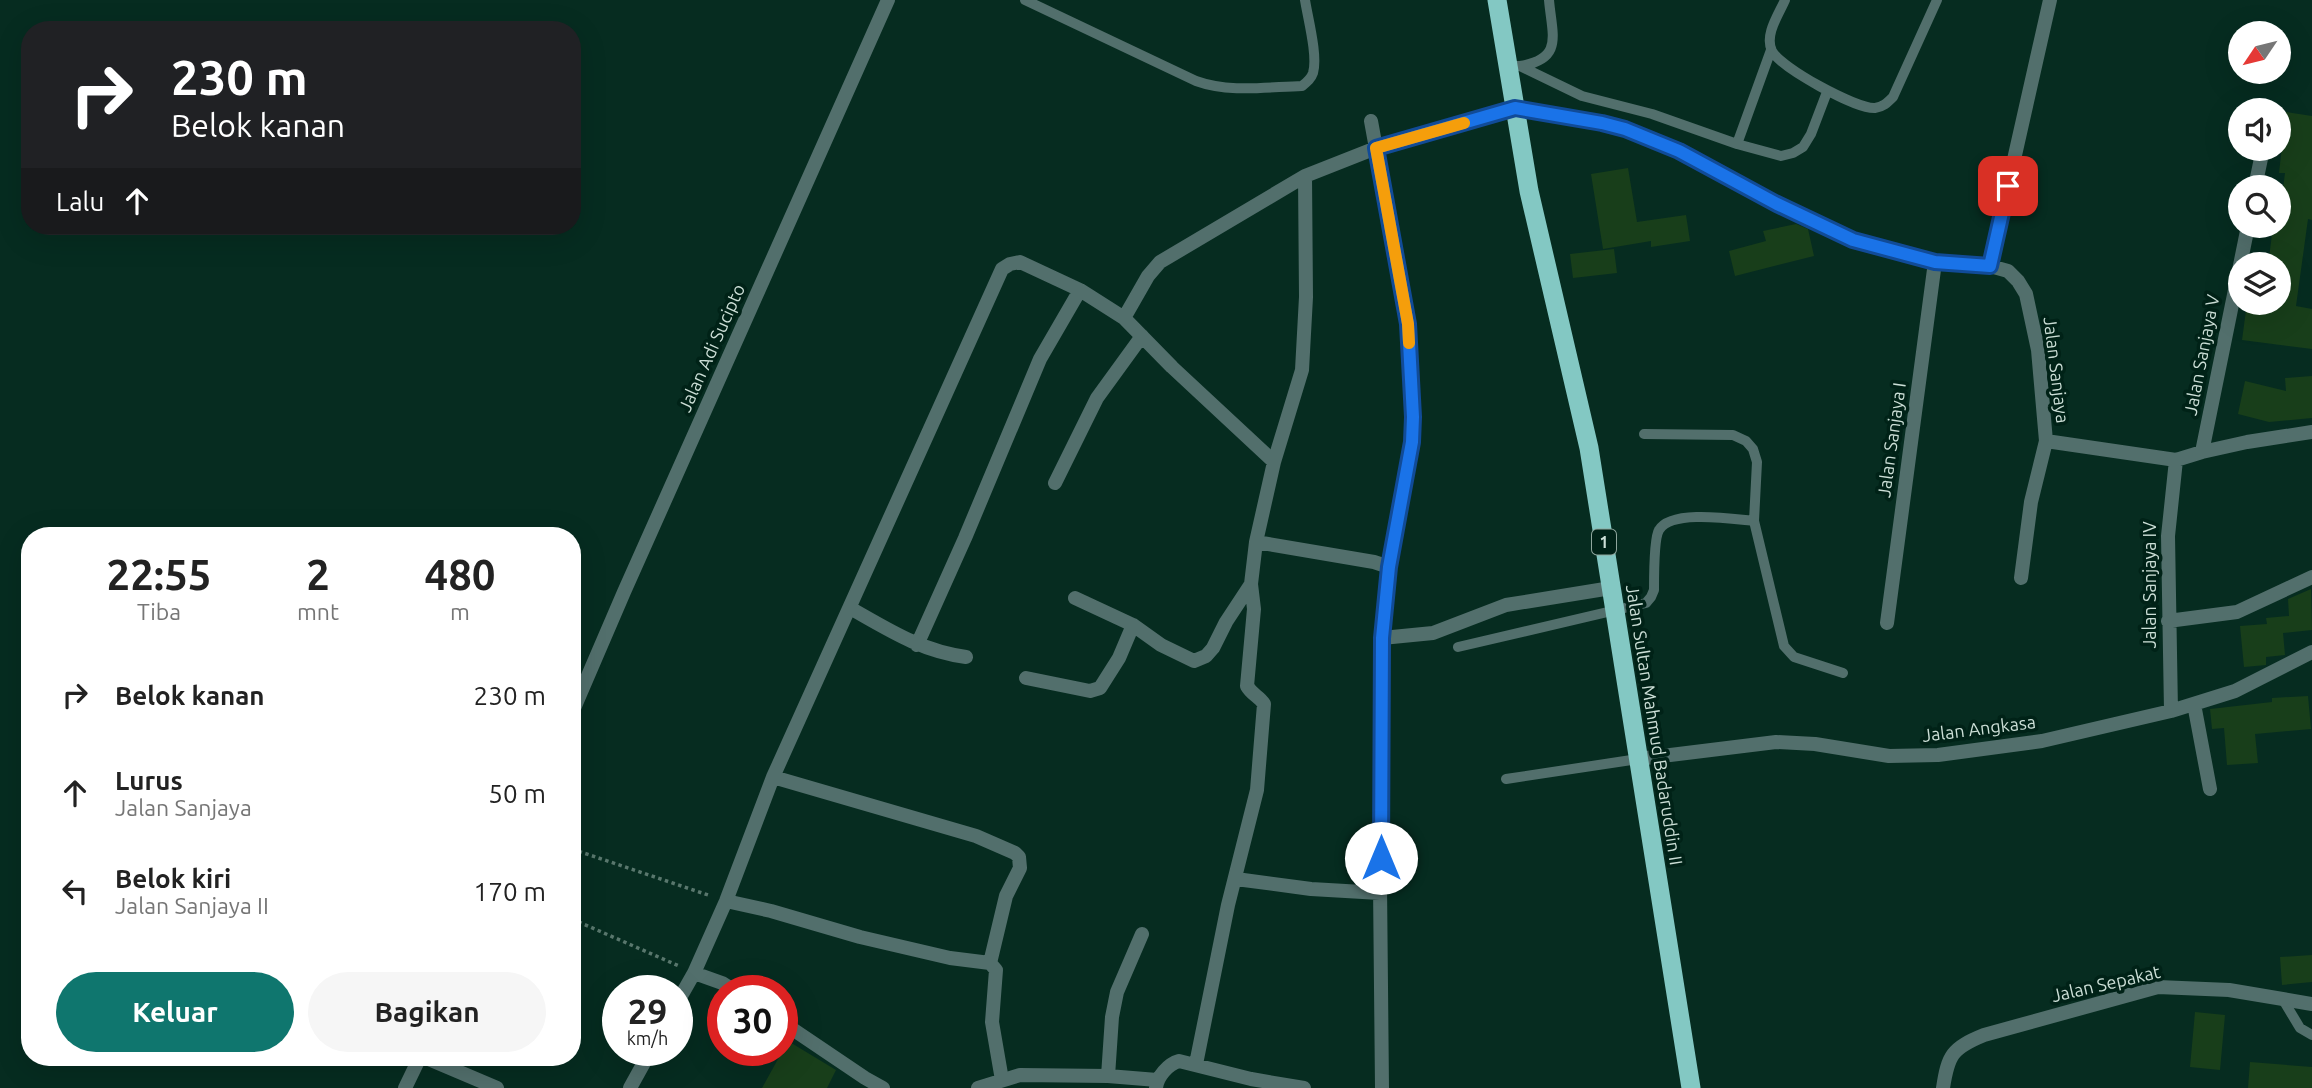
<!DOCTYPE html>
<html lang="id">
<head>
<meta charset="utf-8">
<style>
	:root { --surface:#fff; --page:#f6f6f6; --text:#222; --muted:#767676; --accent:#0f766e }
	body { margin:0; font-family:Ubuntu,sans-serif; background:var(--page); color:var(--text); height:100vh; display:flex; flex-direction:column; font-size:26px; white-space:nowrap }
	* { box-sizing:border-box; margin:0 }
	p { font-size:23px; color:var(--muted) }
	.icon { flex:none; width:38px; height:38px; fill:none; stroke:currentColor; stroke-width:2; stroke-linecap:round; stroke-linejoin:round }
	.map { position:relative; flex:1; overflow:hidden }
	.panel { position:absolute; left:21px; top:527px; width:560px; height:539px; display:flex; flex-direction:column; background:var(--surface); border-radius:28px; box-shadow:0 7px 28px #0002 }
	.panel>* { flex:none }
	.top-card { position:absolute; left:21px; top:21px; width:560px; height:214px; border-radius:28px; box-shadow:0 7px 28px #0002; background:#202124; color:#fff; overflow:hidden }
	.needle { width:46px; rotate:235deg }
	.fabs { position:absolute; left:2228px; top:21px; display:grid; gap:14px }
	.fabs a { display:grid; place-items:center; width:63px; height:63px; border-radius:50%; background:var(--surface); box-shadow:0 7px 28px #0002; font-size:35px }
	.speed { position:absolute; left:602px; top:975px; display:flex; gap:14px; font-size:35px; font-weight:700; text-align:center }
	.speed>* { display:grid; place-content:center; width:91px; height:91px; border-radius:50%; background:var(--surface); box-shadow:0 7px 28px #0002; line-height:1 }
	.speed small { font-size:18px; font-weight:400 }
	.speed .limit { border:10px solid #d22; background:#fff; color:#111 }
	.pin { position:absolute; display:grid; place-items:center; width:60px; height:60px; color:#fff; margin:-30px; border-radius:14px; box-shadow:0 4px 10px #0006 }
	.me { position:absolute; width:77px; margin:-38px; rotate:0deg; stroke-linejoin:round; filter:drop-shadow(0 0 5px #0008) }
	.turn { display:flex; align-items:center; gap:24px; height:147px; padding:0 35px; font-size:32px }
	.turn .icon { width:91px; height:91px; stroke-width:2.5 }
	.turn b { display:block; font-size:49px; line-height:60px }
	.then { display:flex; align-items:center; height:66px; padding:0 35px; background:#0003; gap:14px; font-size:26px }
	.eta { display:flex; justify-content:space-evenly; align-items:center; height:119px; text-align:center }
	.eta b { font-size:42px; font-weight:600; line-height:49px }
	.button { display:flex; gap:14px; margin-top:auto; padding:14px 35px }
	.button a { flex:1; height:80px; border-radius:42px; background:var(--accent); color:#fff; font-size:28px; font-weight:600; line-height:80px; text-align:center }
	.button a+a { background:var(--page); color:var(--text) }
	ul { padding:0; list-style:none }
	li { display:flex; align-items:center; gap:21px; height:98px; padding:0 35px }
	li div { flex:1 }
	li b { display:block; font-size:26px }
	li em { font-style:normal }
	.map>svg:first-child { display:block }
	.building { fill:#183e1a }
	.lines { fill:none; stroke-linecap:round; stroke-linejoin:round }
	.path { stroke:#59776d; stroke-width:3.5; stroke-dasharray:3.5 3.5; stroke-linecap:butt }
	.service { stroke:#526f6c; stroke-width:10 }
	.minor { stroke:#526f6c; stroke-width:14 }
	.tertiary { stroke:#526f6c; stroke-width:14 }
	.trunk { stroke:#83c8c3; stroke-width:19 }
	.route-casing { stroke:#114b97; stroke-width:18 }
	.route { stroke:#1a73e8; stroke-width:12 }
	.slow { stroke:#f59e0b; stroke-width:12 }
	.labels { text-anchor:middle; stroke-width:7; stroke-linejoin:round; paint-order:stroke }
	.shield { fill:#002217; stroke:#8fa69d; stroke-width:2 }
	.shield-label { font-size:16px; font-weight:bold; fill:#ccdfd7 }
	.street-label { font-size:18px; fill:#ccdfd7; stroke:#002217 }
</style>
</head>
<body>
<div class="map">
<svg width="2312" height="1088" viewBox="0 0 2312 1088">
	<rect width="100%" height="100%" fill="#062c20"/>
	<path class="building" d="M2286,112L2312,116V220L2308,219L2296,306L2312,309V349L2242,340L2247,303H2278V259L2269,258L2273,226H2278L2285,173H2279Z
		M1628,168L1637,222L1686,215L1690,241L1651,247V241L1603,249L1591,174Z
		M1796,224L1808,229L1814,256L1735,276L1729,251L1766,241L1763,231Z
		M1614,249L1617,273L1573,278L1570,254Z
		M2312,376V418L2269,422L2238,414L2245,381L2286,391L2285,378Z
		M2311,589L2312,630L2283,633L2285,655L2266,657V665L2244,667L2240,626L2267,624L2266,618L2289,616L2288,599Z
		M2308,696L2311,729L2255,734L2258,763L2227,765L2224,728L2212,729L2210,709L2272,702V698Z
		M2312,955V982L2282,985L2280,957Z
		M2195,1012L2225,1015L2220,1070L2190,1067Z
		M788,1041L836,1070L827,1088H762Z
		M2250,1062L2312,1067V1088H2248Z"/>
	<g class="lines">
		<path class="path" d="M572,849L711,896
			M572,919L679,966"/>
		<path class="service" d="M1025,0L1196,81C1229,93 1267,87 1302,86C1307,82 1311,79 1313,73C1318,56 1308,19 1305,0
			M1785,0C1779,14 1764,35 1772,51C1781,68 1856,109 1875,108C1883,107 1887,103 1893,97L1937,0
			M1508,66H1520L1582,96L1652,114L1737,144L1781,156L1793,153L1803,147L1811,134L1827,92
			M1520,66C1564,59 1552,35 1549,0
			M1737,144L1771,50
			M1644,434L1733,435L1746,441L1753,449L1757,462L1754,521
			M1458,647L1646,603L1651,597L1654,590C1654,578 1654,538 1659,530C1671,509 1733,519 1754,521L1784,646L1794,657L1843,673
			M1506,779L1638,759
			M2282,998L2300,1028L2312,1035"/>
		<path class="minor" d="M1371,121L1408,324L1413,417L1411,442L1389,567L1382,638L1380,885L1382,1088
			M2255,187L2263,149
			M1990,266L2050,0
			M1124,318L1172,367L1274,462
			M2202,452L2248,226
			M1055,483L1097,398L1142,336
			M1256,542L1274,462L1302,370L1306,297L1305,176
			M2021,578L2031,502L2046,441
			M1075,598L1133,625
			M850,608C889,630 921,651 966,657
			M2168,621L2237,612L2312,577
			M1887,623L1935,262
			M1382,638L1433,633L1506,605L1611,588
			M917,645L965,538L1040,359L1080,290
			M1026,678L1090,691L1100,688L1119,658L1133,625L1161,645L1194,661L1206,656L1213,648L1226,622L1251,584
			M2194,704L2210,789
			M2171,711L2168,536L2176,460
			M1638,759L1776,742L1815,744L1889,756L1938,755L2042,741L2171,711L2235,691L2312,652
			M773,777L976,836L1015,853L1019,857L1020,868L1006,896L990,963
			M1236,879L1311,889L1380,893
			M726,901L771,911L860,937L950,958L990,963L996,970L992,1022L1002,1080
			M694,973L726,901L773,777L1002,269L1010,264L1020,262L1080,290L1124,318L1148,276L1160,262L1305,176L1376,148L1515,108L1602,123L1625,129L1679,151L1777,204L1853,240L1935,262L1990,266L2008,271L2018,281L2026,294L2038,350L2046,441L2176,460L2202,452L2247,442L2312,432
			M677,1003L694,973L722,983L733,990
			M782,1022L865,1078L883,1088
			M424,1057L497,1088
			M1196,1064L1228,905L1257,790L1264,704C1259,696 1252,695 1247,686L1254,609L1251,584L1256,542L1374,562L1389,567
			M1108,1076L1112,1017L1117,992L1142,934
			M630,1088L651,1050
			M978,1088L1020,1075L1108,1076L1157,1080
			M1156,1088C1157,1077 1168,1064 1179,1061L1251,1079L1304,1088
			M1943,1088C1948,1055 1952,1048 1984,1035L2158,987L2229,990L2312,1004"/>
		<path class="tertiary" d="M572,713L624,592L888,0
			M405,1088L420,1057"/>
		<path class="trunk" d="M1497,0L1529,191L1589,448L1691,1088"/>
	</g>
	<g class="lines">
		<g class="route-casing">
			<path id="route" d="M1381,858L1382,638L1389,567L1412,442L1413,417L1408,324L1376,148L1515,108L1602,123L1625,129L1679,151L1777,204L1853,240L1935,262L1990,266L2008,186"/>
		</g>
		<use href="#route" class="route"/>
		<path class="slow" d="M1409,343L1408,324L1376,148L1464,123"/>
	</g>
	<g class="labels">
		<rect class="shield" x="1592" y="529.5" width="24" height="25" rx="5"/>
		<g class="shield-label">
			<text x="1604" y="548">1</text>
		</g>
		<g class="street-label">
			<text transform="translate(712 348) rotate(-66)" y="6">Jalan Adi Sucipto</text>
			<text transform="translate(2202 355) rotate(-79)" y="6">Jalan Sanjaya V</text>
			<text transform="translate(2056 370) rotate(83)" y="6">Jalan Sanjaya</text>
			<text transform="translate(1892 440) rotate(-82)" y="6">Jalan Sanjaya I</text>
			<text transform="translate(2150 585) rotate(-90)" y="6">Jalan Sanjaya IV</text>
			<text transform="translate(1654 725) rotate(81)" y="6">Jalan Sultan Mahmud Badaruddin II</text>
			<text transform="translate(1979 729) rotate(-7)" y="6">Jalan Angkasa</text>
			<text transform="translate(2106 984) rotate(-13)" y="6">Jalan Sepakat</text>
		</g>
	</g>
</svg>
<div class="fabs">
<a><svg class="needle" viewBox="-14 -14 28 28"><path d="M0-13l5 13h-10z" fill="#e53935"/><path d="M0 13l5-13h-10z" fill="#767676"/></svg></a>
<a><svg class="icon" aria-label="sound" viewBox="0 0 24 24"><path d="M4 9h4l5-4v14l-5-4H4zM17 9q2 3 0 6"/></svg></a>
<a><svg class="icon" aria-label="search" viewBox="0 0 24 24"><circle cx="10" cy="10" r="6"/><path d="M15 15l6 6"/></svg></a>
<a><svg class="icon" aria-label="layers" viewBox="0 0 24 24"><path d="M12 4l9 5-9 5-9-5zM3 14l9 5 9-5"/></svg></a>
</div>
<div class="speed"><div>29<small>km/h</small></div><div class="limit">30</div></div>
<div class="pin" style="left:2008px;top:186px;background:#d93025"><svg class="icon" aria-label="arrive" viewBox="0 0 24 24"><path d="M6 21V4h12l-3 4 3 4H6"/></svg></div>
<svg class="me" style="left:1381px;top:858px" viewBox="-20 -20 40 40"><circle r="19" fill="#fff"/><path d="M0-13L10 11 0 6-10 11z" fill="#1a73e8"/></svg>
<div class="top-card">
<div class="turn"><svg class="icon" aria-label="right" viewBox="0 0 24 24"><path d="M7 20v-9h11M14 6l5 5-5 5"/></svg><div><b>230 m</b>Belok kanan</div></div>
<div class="then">Lalu<svg class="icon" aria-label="ahead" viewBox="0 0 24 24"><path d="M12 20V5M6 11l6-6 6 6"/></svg></div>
</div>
<section class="panel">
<div class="eta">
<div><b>22:55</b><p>Tiba</p></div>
<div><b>2</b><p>mnt</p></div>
<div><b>480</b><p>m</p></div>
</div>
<ul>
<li><svg class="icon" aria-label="right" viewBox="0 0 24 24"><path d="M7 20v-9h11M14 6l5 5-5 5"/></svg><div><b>Belok kanan</b></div><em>230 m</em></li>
<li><svg class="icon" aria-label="ahead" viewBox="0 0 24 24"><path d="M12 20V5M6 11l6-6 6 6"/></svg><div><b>Lurus</b><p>Jalan Sanjaya</p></div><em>50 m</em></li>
<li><svg class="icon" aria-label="left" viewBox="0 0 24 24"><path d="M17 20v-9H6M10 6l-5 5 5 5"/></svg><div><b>Belok kiri</b><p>Jalan Sanjaya II</p></div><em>170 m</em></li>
</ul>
<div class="button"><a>Keluar</a><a>Bagikan</a></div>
</section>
</div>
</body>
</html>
